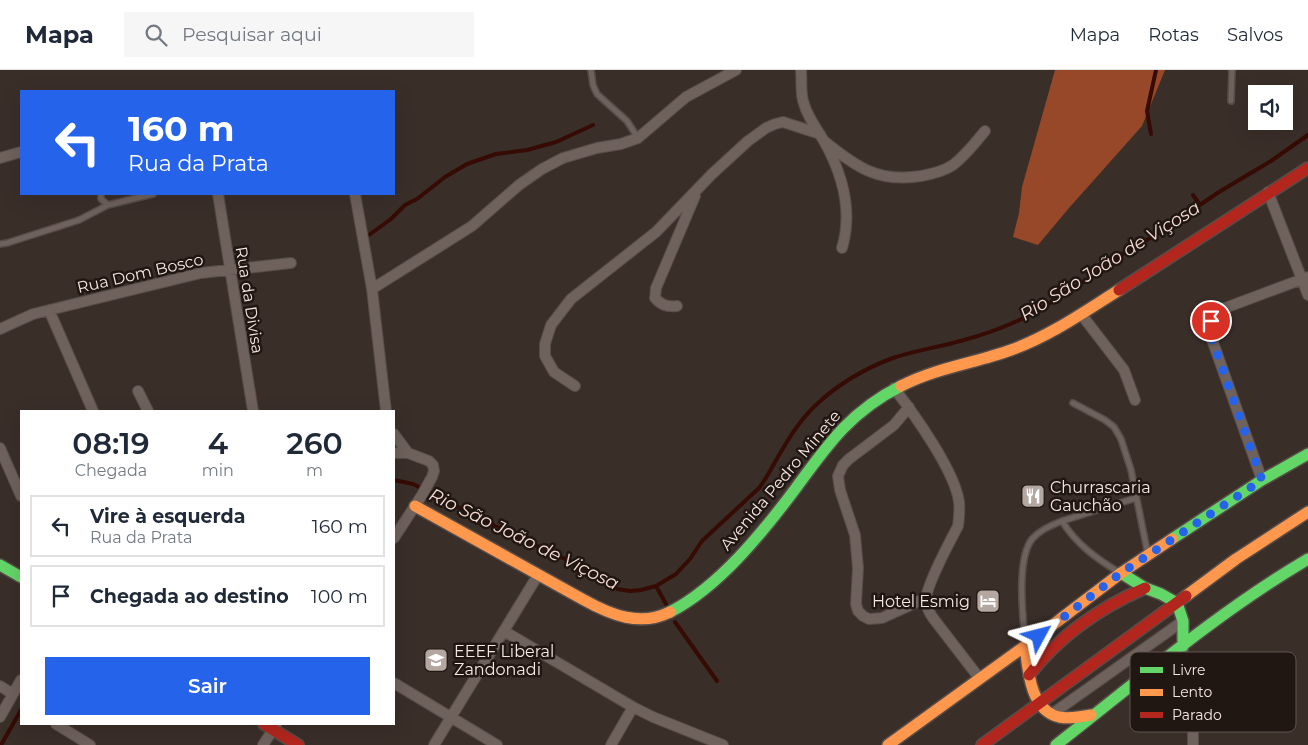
<!DOCTYPE html>
<html lang="pt">
<head>
<meta charset="utf-8">
<style>
	:root { --surface:#fff; --page:#f6f6f7; --text:#1f2937; --muted:#747a83; --line:#e0e1e3; --accent:#2563eb }
	body { margin:0; font-family:Montserrat,sans-serif; background:var(--page); color:var(--text); height:100vh; display:flex; flex-direction:column; font-size:19px; white-space:nowrap }
	* { box-sizing:border-box; margin:0 }
	p { font-size:16px; color:var(--muted) }
	.icon { flex:none; width:28px; height:28px; fill:none; stroke:currentColor; stroke-width:2; stroke-linecap:round; stroke-linejoin:round }
	.map { position:relative; flex:1; overflow:hidden }
	.drawer { position:absolute; left:20px; top:340px; width:375px; height:315px; display:flex; flex-direction:column; background:var(--surface); border-radius:0px; box-shadow:0 5px 20px #0002 }
	.drawer>* { flex:none }
	.top-card { position:absolute; left:20px; top:20px; width:375px; height:105px; border-radius:0px; box-shadow:0 5px 20px #0002; background:#2563eb; color:#fff; overflow:hidden }
	.fabs { position:absolute; left:1248px; top:15px; display:grid; gap:10px }
	.fabs a { display:grid; place-items:center; width:45px; height:45px; border-radius:0px; background:var(--surface); box-shadow:0 5px 20px #0002; font-size:25px }
	.pin { position:absolute; display:grid; place-items:center; width:42px; height:42px; color:#fff; margin:-21px; border:2px solid #fff; border-radius:50%; box-shadow:0 1px 5px #0007 }
	.me { position:absolute; width:55px; margin:-28px; rotate:52deg; stroke-linejoin:round; filter:drop-shadow(0 0 4px #0008) }
	.turn { display:flex; align-items:center; gap:18px; height:105px; padding:0 25px; font-size:22px }
	.turn .icon { width:65px; height:65px; stroke-width:2.5 }
	.turn b { display:block; font-size:35px; line-height:42px }
	.eta { display:flex; justify-content:space-evenly; align-items:center; height:85px; text-align:center }
	.eta b { font-size:30px; font-weight:600; line-height:35px }
	.button { display:flex; gap:10px; margin-top:auto; padding:10px 25px }
	.button a { flex:1; height:58px; border-radius:0px; background:var(--accent); color:#fff; font-size:20px; font-weight:600; line-height:58px; text-align:center }
	ul { padding:0; list-style:none }
	li { display:flex; align-items:center; gap:15px; height:62px; margin:0 10px 8px; padding:0 15px; border:2px solid var(--line); border-radius:0px }
	li div { flex:1 }
	li b { display:block; font-size:19px }
	li em { font-style:normal }
	header { display:flex; align-items:center; gap:30px; box-sizing:border-box; height:70px; padding:0 25px; background:var(--surface); border-bottom:1px solid var(--line) }
	header strong { font-size:24px }
	nav { display:flex; gap:28px; margin-inline-start:auto; font-size:18px }
	.search { width:350px; height:45px; background:var(--page); display:flex; align-items:center; gap:12px; box-sizing:border-box; padding:0 18px; border-radius:0px; color:var(--muted); font-size:19px }
	.map>svg:first-child { display:block }
	.forest { fill:#974828 }
	.lines { fill:none; stroke-linecap:round; stroke-linejoin:round }
	.stream { stroke:#350b04; stroke-width:4 }
	.lane-casing { stroke:#564c48; stroke-width:8 }
	.street-casing { stroke:#564c48; stroke-width:12 }
	.fast-casing { stroke:#564c48; stroke-width:14 }
	.slow-casing { stroke:#564c48; stroke-width:14 }
	.jam-casing { stroke:#564c48; stroke-width:14 }
	.lane { stroke:#6f615c; stroke-width:5 }
	.street { stroke:#6f615c; stroke-width:10 }
	.fast { stroke:#63d668; stroke-width:11 }
	.slow { stroke:#ff974d; stroke-width:11 }
	.jam { stroke:#b3261e; stroke-width:11 }
	.route { stroke:#2563eb; stroke-width:9; stroke-dasharray:0 16.2 }
	.labels { text-anchor:middle; stroke-width:5; stroke-linejoin:round; paint-order:stroke }
	.street-label { font-size:16px; fill:#f6e6e1; stroke:#201612 }
	.poi-label { font-size:16px; fill:#f6e6e1; stroke:#201612; text-anchor:start }
	.water-label { font-size:18px; font-style:italic; fill:#f6dcd3; stroke:#201612 }
	.key { fill:#201612; stroke:#605450; stroke-width:1 }
	.key-label { font-size:14px; fill:#f6e6e1 }
</style>
</head>
<body>
<header>
<strong>Mapa</strong>
<div class="search"><svg class="icon" aria-label="search" viewBox="0 0 24 24"><circle cx="10" cy="10" r="6"/><path d="M15 15l6 6"/></svg>Pesquisar aqui</div>
<nav><a>Mapa</a><a>Rotas</a><a>Salvos</a></nav>
</header>
<div class="map">
<svg width="1308" height="675" viewBox="0 0 1308 675">
	<rect width="100%" height="100%" fill="#3a2e29"/>
	<path class="forest" d="M1055,0H1165L1142,56L1069,138L1038,175L1013,167L1019,143L1022,117Z"/>
	<g class="lines">
		<path class="stream" d="M1151,64L1147,41L1156,0
			M1193,125L1200,135
			M369,165L391,149L405,135L417,129L445,107L467,94L496,84L527,80L556,72L593,55
			M394,410L413,414L495,456L597,504L617,519L630,521L641,520L656,516L676,504L690,489L702,471L759,418C766,409 770,401 775,392C787,371 800,349 818,333C840,313 866,298 893,288C916,280 940,277 964,270C987,264 1010,255 1032,244L1104,199L1121,185L1157,164L1219,122L1271,91L1308,65
			M656,516L666,534
			M675,552L717,611
			M1,675L21,640"/>
		<g class="lane-casing">
			<path id="lane" d="M591,0L593,15L597,24L627,51L638,68
				M1231,31L1232,0
				M101,124V129L108,135
				M0,174L7,173L79,150L108,135L153,124
				M1073,333L1105,350L1114,357L1121,369L1131,400L1148,485
				M1062,451L1136,428
				M1025,573C1023,547 1016,490 1032,469C1040,460 1051,455 1062,451C1076,474 1097,489 1120,503"/>
		</g>
		<g class="street-casing">
			<path id="street" d="M801,0C802,11 800,24 804,34C808,48 817,59 824,71C843,105 853,141 842,178
				M824,71C856,97 878,113 921,106C932,104 944,101 953,95C966,85 975,73 985,61
				M0,88L21,82
				M1268,122L1308,225
				M218,124L253,341
				M355,124L372,219L386,341
				M372,219L472,156L519,115L542,99L563,88L597,78L621,74L638,68L686,27L736,0
				M677,236C667,237 661,235 655,228L656,218L695,126
				M49,240L93,341
				M1081,244L1124,300L1135,330
				M0,259L33,244L201,203L291,193
				M575,316L554,302L545,286V274L551,255L571,229L656,162L712,104L748,71L766,58L775,54L783,52L820,64
				M894,318C914,344 955,401 959,432C960,440 959,448 958,456C950,471 927,515 926,529C926,537 929,542 933,548L980,609
				M138,321L148,341
				M909,337L894,355L849,389L843,395L838,406L840,420L855,465L858,498L856,534L858,541L863,546L869,549L882,548L926,528
				M394,364L408,383L429,391L433,395L434,401L432,407L422,425L394,468
				M0,378L21,426
				M394,383H408
				M1262,410L1210,264L1211,251L1217,241L1308,207
				M504,561L633,637L653,647L723,675
				M1183,576L1182,592L1193,649V675
				M394,613L497,675
				M0,616L13,624
				M1052,644L1183,551
				M0,647L21,610
				M56,654L90,675
				M263,675L276,655
				M434,675L538,505
				M611,675L633,637"/>
		</g>
		<g class="fast-casing">
			<path id="fast" d="M1172,469L1262,410L1308,384
				M0,495L21,507
				M1121,503L1145,518L1161,524L1177,533L1183,551V576
				M670,542C719,517 763,462 796,418C828,374 851,341 901,316
				M1056,675C1138,611 1218,542 1308,489"/>
		</g>
		<g class="slow-casing">
			<path id="slow" d="M901,316C936,298 975,293 1011,280C1050,266 1084,242 1119,220
				M415,436L584,530C611,545 640,557 670,542
				M1186,526L1236,489L1308,442
				M1025,576C1028,600 1030,640 1059,647C1070,649 1080,647 1091,645
				M888,675L1025,576L1121,503L1172,469"/>
		</g>
		<g class="jam-casing">
			<path id="jam" d="M1119,220L1308,98
				M1029,605C1060,565 1099,538 1145,518
				M264,654L298,675
				M982,675L1186,526"/>
		</g>
		<use href="#lane" class="lane"/>
		<use href="#street" class="street"/>
		<use href="#fast" class="fast"/>
		<use href="#slow" class="slow"/>
		<use href="#jam" class="jam"/>
	</g>
	<g class="lines">
		<path class="route" d="M1039,566L1121,503L1262,410L1210,264L1211,251"/>
	</g>
	<defs>
		<g id="restaurant-square" transform="scale(1.25)"><rect x="-9" y="-9" width="18" height="18" rx="4" fill="#b4a6a1" stroke="#201612"/><path d="M-5-6h1v4h1v-4h1v4h1v-4h1v5L-1.5 .5V6h-2V.5L-5-1ZM5-6V6H3V1.5H1.5Q1.5-4 5-6Z" fill="#fff"/></g>
		<g id="hotel-square" transform="scale(1.25)"><rect x="-9" y="-9" width="18" height="18" rx="4" fill="#b4a6a1" stroke="#201612"/><path d="M-6-4.5h1.5V1H6V5H4.5V3h-9V5H-6ZM-4 0a1.8 1.8 0 1 1 3.6 0ZM.5 0V-2.5h3Q6-2.5 6 0Z" fill="#fff"/></g>
		<g id="school-square" transform="scale(1.25)"><rect x="-9" y="-9" width="18" height="18" rx="4" fill="#b4a6a1" stroke="#201612"/><path d="M0-5L7-2L0 1L-7-2ZM-4 1L0 2.5L4 1V4Q0 6-4 4Z" fill="#fff"/></g>
	</defs>
	<g fill-rule="evenodd">
		<use href="#restaurant-square" x="1033" y="426"/>
		<use href="#hotel-square" x="988" y="531"/>
		<use href="#school-square" x="436" y="590"/>
	</g>
	<g class="labels">
		<g class="street-label">
			<text transform="translate(140 203) rotate(-13)" y="6">Rua Dom Bosco</text>
			<text transform="translate(250 230) rotate(81)" y="6">Rua da Divisa</text>
			<text transform="translate(780 410) rotate(-50)" y="6">Avenida Pedro Minete</text>
		</g>
		<g class="poi-label">
			<text x="1050" y="423">Churrascaria<tspan x="1050" dy="18">Gauchão</tspan></text>
			<text x="970" y="537" text-anchor="end">Hotel Esmig</text>
			<text x="454" y="587">EEEF Liberal<tspan x="454" dy="18">Zandonadi</tspan></text>
		</g>
		<g class="water-label">
			<text transform="translate(1110 191) rotate(-32)" y="6">Rio São João de Viçosa</text>
			<text transform="translate(524 469) rotate(26)" y="6">Rio São João de Viçosa</text>
		</g>
	</g>
	<rect x="1130" y="582" width="166" height="80" rx="8" class="key"/>
	<rect x="1140" y="597" width="23" height="6" fill="#63d668"/>
	<rect x="1140" y="619" width="23" height="7" fill="#ff974d"/>
	<rect x="1140" y="642" width="23" height="6" fill="#b3261e"/>
	<g class="key-label">
		<text x="1172" y="605">Livre</text>
		<text x="1172" y="627">Lento</text>
		<text x="1172" y="650">Parado</text>
	</g>
</svg>
<div class="fabs">
<a><svg class="icon" aria-label="sound" viewBox="0 0 24 24"><path d="M4 9h4l5-4v14l-5-4H4zM17 9q2 3 0 6"/></svg></a>
</div>
<div class="pin" style="left:1211px;top:251px;background:#d93025"><svg class="icon" aria-label="arrive" viewBox="0 0 24 24"><path d="M6 21V4h12l-3 4 3 4H6"/></svg></div>
<svg class="me" style="left:1039px;top:566px" viewBox="-20 -20 40 40"><path d="M0-17L14 15 0 8-14 15z" fill="#2563eb" stroke="#fff" stroke-width="4"/></svg>
<div class="top-card">
<div class="turn"><svg class="icon" aria-label="left" viewBox="0 0 24 24"><path d="M17 20v-9H6M10 6l-5 5 5 5"/></svg><div><b>160 m</b>Rua da Prata</div></div>
</div>
<section class="drawer">
<div class="eta">
<div><b>08:19</b><p>Chegada</p></div>
<div><b>4</b><p>min</p></div>
<div><b>260</b><p>m</p></div>
</div>
<ul>
<li><svg class="icon" aria-label="left" viewBox="0 0 24 24"><path d="M17 20v-9H6M10 6l-5 5 5 5"/></svg><div><b>Vire à esquerda</b><p>Rua da Prata</p></div><em>160 m</em></li>
<li><svg class="icon" aria-label="arrive" viewBox="0 0 24 24"><path d="M6 21V4h12l-3 4 3 4H6"/></svg><div><b>Chegada ao destino</b></div><em>100 m</em></li>
</ul>
<div class="button"><a>Sair</a></div>
</section>
</div>
</body>
</html>
